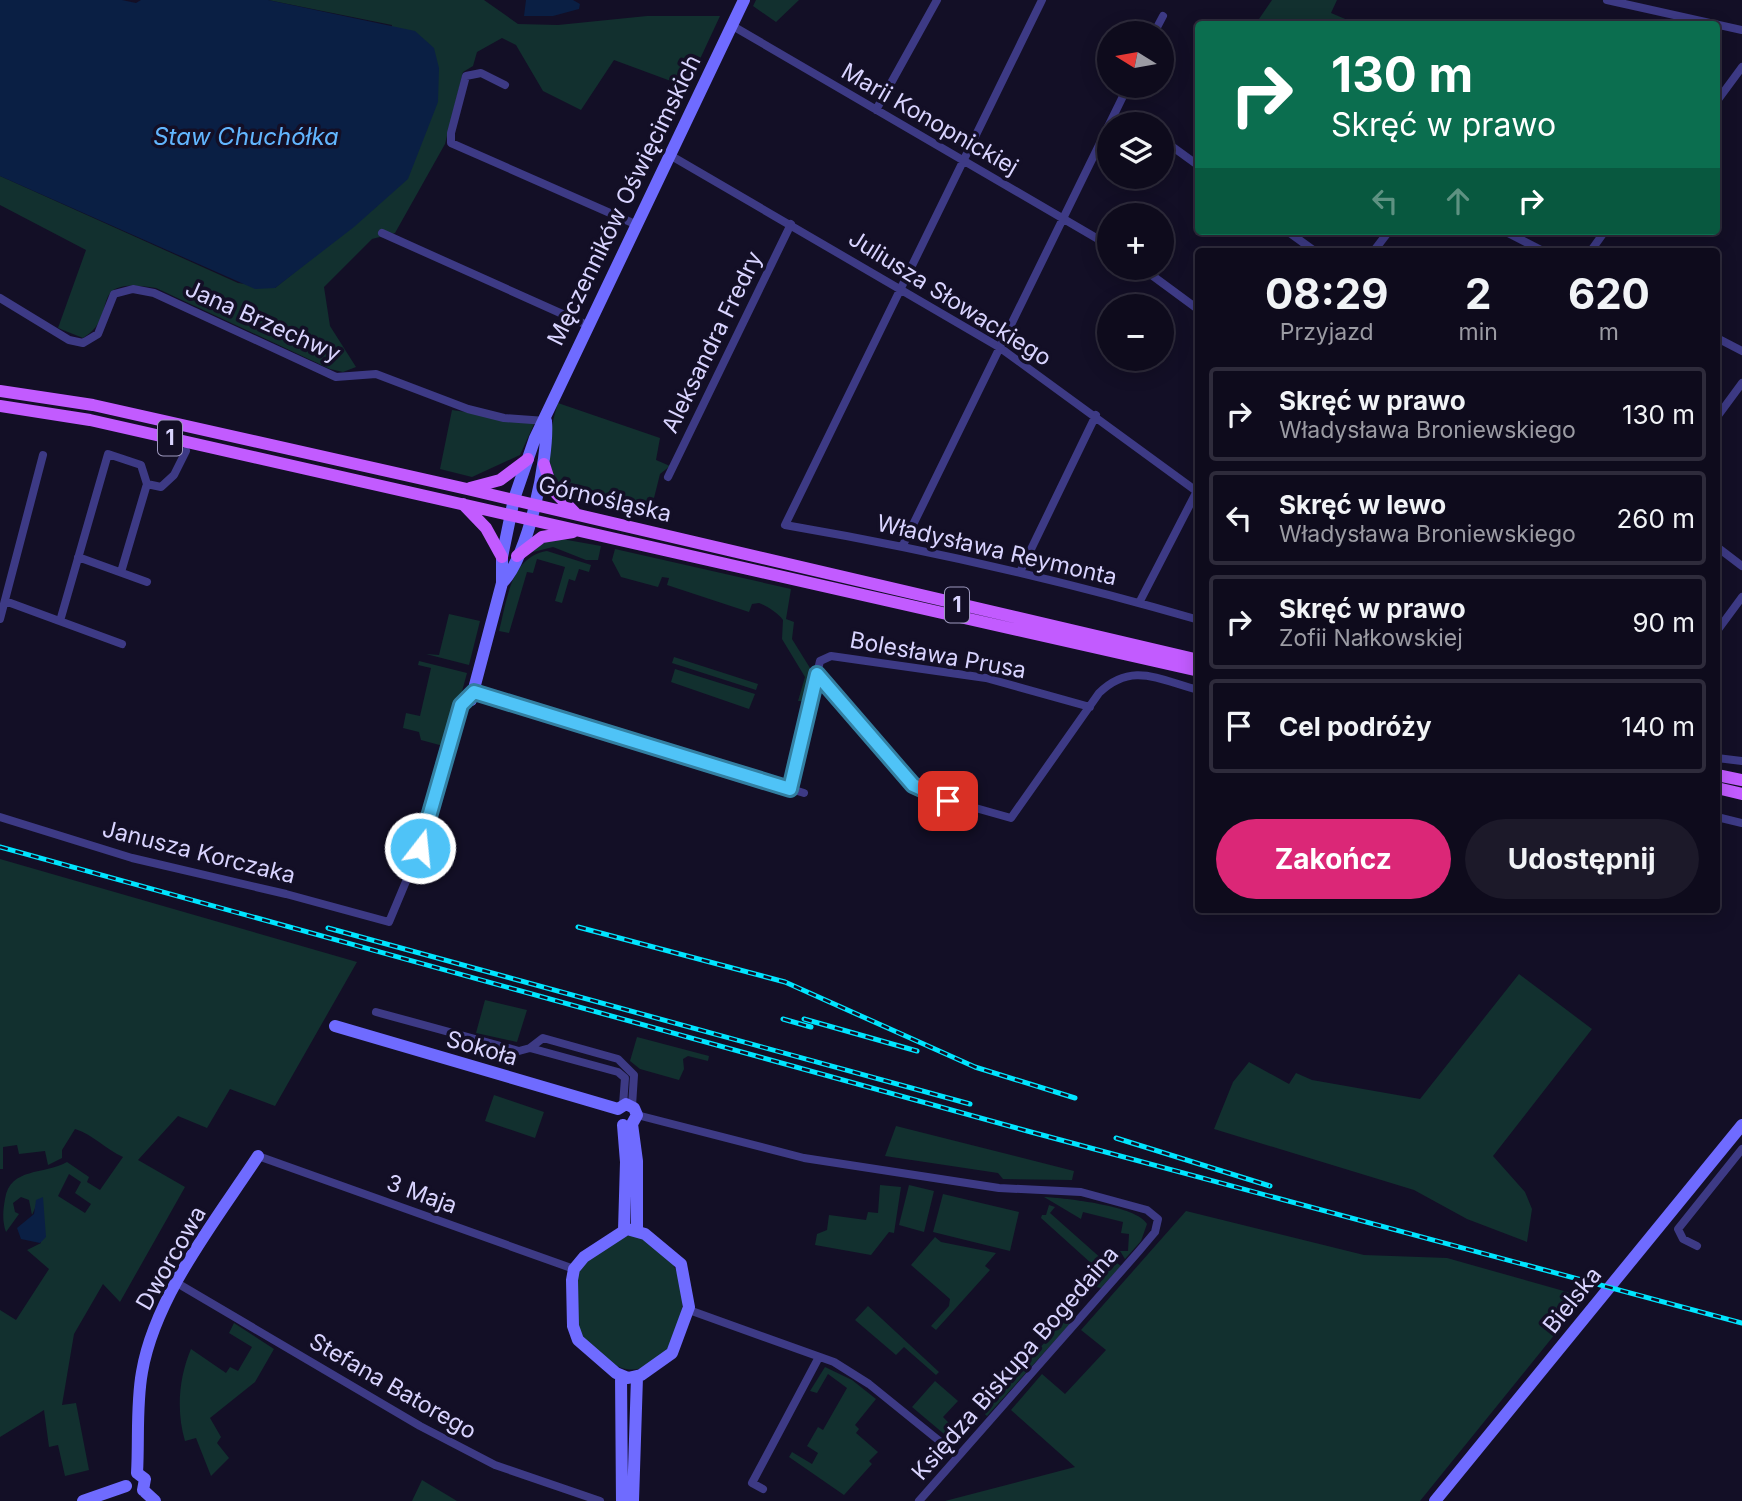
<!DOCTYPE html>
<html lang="pl">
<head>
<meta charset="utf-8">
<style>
	:root { --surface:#0e0b1c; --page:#1c1929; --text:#f1f3f6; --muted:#9b9ba3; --line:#2e2b3b; --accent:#db2777 }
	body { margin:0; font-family:Inter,sans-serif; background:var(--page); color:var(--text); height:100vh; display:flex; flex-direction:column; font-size:26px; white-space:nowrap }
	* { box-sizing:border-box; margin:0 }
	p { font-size:23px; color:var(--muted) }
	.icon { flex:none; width:38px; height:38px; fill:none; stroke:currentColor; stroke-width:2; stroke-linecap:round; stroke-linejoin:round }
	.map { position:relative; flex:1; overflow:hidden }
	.details { position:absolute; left:1195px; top:248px; width:525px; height:665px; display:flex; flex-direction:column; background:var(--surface); border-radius:7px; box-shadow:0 4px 18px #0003,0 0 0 2px var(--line) }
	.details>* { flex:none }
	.guide { position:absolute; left:1195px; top:21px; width:525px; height:214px; border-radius:7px; box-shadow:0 4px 18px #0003,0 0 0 2px var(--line); background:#0b6e4f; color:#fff; overflow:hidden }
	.needle { width:46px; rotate:281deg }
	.controls { position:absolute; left:1097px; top:21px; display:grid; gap:14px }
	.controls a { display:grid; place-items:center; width:77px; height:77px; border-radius:50%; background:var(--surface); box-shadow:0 4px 18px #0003,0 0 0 2px var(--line); font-size:35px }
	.pin { position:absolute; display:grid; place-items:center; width:60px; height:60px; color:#fff; margin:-30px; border-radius:14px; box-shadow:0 4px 10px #0006 }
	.me { position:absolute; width:77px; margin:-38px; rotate:16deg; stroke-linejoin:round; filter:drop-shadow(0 0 5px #0008) }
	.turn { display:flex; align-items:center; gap:24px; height:147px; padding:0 21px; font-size:32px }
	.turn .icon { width:91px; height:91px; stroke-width:2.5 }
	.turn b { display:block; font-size:49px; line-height:60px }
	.lanes { display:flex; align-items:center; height:66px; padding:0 21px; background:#0003; justify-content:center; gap:35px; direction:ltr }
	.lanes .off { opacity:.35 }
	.eta { display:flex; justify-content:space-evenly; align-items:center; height:119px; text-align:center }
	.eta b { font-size:42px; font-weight:700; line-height:49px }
	.button { display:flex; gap:14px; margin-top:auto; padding:14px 21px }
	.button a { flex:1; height:80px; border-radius:42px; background:var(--accent); color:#fff; font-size:28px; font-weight:700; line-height:80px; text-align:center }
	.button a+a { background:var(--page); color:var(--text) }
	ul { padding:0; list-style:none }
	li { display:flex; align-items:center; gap:21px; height:94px; margin:0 14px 10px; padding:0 7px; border:4px solid var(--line); border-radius:7px }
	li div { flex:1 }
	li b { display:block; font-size:26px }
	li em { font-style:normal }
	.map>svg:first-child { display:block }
	.green { fill:#12302f; fill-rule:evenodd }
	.water { fill:#0a1f44 }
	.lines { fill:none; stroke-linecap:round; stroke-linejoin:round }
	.street { stroke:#3d3a85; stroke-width:8 }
	.secondary { stroke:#6f6bff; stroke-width:12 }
	.primary { stroke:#c25bff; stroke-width:12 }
	.rail-casing { stroke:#00e5ff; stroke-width:5 }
	.rail { stroke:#130f26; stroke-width:2.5; stroke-dasharray:8; stroke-linecap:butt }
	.route-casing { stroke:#337fa1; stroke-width:18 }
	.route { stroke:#4fc3f7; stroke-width:12 }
	.labels { text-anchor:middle; stroke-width:7; stroke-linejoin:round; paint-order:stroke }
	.shield { fill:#130f26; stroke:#9e99be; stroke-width:2 }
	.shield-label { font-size:21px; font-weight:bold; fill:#d9d4ff }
	.street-label { font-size:23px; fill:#d9d4ff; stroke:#130f26 }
	.water-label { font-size:24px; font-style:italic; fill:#62b6ff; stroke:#130f26 }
</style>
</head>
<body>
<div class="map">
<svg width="1742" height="1501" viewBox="0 0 1742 1501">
	<rect width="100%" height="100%" fill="#130f26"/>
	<path class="green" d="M268,0H484L518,24L558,25L647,16H720L687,87L614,60L581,110L543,91L516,45L502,38L477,52L473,66L463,72L445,144L395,233L372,239L324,287L330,326L356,367L343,372L330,369L156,288C82,276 123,314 83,338L58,328L86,250L0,205V176L238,283L275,288L377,206L392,25Z
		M756,0H799L776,22L753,6Z
		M1272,0H1337L1331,13L1357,24H1273L1259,19Z
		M558,403L660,438L656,460L670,466L660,474L649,518L576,501C540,486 548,433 558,403Z
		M452,410L535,422L520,455L472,477L440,469Z
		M556,538L601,546L598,560H586L553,547L529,553L539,543Z
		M615,549L791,589L786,619L794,622L792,639L810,668L808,701H798L805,677L782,639L783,620C777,612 766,606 759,603L752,604L749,612L667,585L669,578L662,577L658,587L621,577L612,560Z
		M547,551L591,565L589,572L579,569L575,581L569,579L562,603L555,601L565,567L537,559L533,573L527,572L509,633L499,631C507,601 510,557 547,551Z
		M449,614L480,621L469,665L426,654L439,655Z
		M674,657L758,684L756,690L672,663Z
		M419,661L467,673L447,747L421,740L419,732L403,728L406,713L420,716L431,668L418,665Z
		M675,669L755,694L749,709L671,682Z
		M0,859L357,962L275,1106L230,1089L207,1128L178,1116L138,1160L185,1187L120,1302L103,1284L74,1334L62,1405L76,1403L89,1470L65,1476L58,1445L49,1447L44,1410L0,1437V1310L16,1320L49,1269L27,1250L41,1243L36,1206L32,1215L29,1200L21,1197L13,1203L15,1212L19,1214L6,1232C2,1221 3,1210 5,1199C10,1167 44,1175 67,1162L89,1177L87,1182L100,1190L123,1157C105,1149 94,1135 75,1129L62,1150V1158L48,1165L45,1151L19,1154L17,1145L3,1147V1169H0ZM69,1174L81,1182L75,1193L91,1204L85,1213L58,1196Z
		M1519,974L1592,1029L1493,1156L1525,1192L1532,1209L1527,1242L1467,1219L1414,1190L1214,1129L1233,1082L1249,1062L1289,1084L1296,1073L1312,1080L1420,1099Z
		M485,1000L527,1010L517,1042L476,1033Z
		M637,1037L709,1056L708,1061L688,1056L683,1059L684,1069L679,1080L640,1069L630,1061Z
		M494,1095L544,1112L535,1138L485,1121Z
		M896,1126L1074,1171L1072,1180L1003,1179L998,1173L885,1156Z
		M880,1185L901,1187L894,1233L889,1232L871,1255L815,1245L817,1234L827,1230L829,1215L866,1220L868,1212L878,1213Z
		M909,1185L934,1191L924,1232L899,1225Z
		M943,1194L1019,1212L1010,1251L933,1232Z
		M1044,1197C1065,1198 1138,1206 1147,1224L1141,1241L1125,1259L1120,1251H1128L1129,1234L1121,1233L1123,1222L1083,1212L1081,1219Z
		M1049,1205L1055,1207L1050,1213L1112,1268L1117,1263L1121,1266L1101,1288L1091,1286L1102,1273L1041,1218L1042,1215H1046Z
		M1186,1211L1364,1255L1447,1258L1585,1297L1420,1501H945L1075,1467L1011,1410L1042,1374L1065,1394L1106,1350L1081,1330Z
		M633,1235C726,1261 671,1410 605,1359C595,1351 585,1344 579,1332C573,1317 578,1289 578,1273L580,1267L624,1236Z
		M935,1237L941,1242L996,1253L985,1266L990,1270L936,1330L931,1326L949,1306L950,1299L911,1265Z
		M868,1306L939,1372L936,1375L904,1347L896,1355L855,1320Z
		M1066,1315L1070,1324L987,1416L979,1409L981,1406L987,1409L1064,1320L1060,1316Z
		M234,1323L274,1349L255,1382L210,1418L221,1437L217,1443L229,1458L211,1476L196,1438L185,1441C176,1411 179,1377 191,1349L226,1373L230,1367L238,1371L252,1347L229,1333Z
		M825,1367L852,1380L876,1399L855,1425L859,1429L856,1433L878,1452L869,1461L872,1464L844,1495L789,1457L792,1452L812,1464L818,1453L807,1446L818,1427L823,1430L847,1388L828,1374L817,1393L810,1391Z
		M935,1381L958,1401L943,1417L957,1431L950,1439L912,1407Z
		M422,1480L457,1501H412Z"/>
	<path class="water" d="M0,0H122L136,3L141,0H268L415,31L434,48L439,68L438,102L408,179L354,227L275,288L255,289L0,176Z
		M526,0H573L580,4L579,9L553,16H524Z
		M43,1197L46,1237L40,1243L21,1239L17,1228L34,1214L36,1200Z"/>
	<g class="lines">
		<path class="street" d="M1042,0L785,525C925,549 1062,580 1199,620
			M1607,0L1742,30
			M731,25L1110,246
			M1154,33L1163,16
			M505,85L481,73L466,76L451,133V143L635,224
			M1717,101L1742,67
			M876,110L937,0
			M1170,145L1199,166
			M668,154L999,347L1199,493
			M1287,231L1316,252
			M1504,231L1545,252
			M382,233L587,325
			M1373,252L1389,231
			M1590,252L1605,231
			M1142,268L1199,310
			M0,298L69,340L83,343L98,334L114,294L133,289L154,293L336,377L376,374L468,409L504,418L546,421
			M1717,338L1742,351
			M1717,417L1742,383
			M668,477L791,224
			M147,484L161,487L174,475L186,451
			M903,545L1128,86
			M1717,547L1742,566
			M78,557L147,582
			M1020,572L1096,415
			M5,601L122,644
			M1139,603L1199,487
			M0,619L43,455
			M60,621L108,454L141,465L147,484L121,572
			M1717,631L1742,597
			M817,674L913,785L933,796L1011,818L1099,693C1132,661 1159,680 1199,690
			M1717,758L1742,761
			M790,789L820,661L831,656L986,678L1090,707
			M0,817L132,858L286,894L389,922L420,848L461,705L473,692L804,793
			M1717,817L1742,823
			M376,1012L519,1051L530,1048L618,1072L625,1078L623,1105
			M530,1048L543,1038L618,1059L634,1075L632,1106
			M637,1115L804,1158L999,1188L1081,1192L1147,1210L1158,1219L1155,1232L1139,1251L919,1501
			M258,1156L574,1269
			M1697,1246L1683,1239L1678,1229L1742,1149
			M177,1283L420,1426L495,1465L600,1501
			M689,1310L834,1362L869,1384L958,1456
			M763,1489L752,1483L819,1357"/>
		<path class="secondary" d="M502,583C528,557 549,458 546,421
			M471,700L502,583V557L514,499L535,438L744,0
			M335,1026L618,1109
			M618,1109L626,1104L634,1108L637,1115L632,1124
			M632,1124L637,1161V1230
			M623,1125L626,1162L624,1230
			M627,1229L645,1234L681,1264L689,1307L672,1353L641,1375L628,1378L616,1373L578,1340L573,1326L572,1280L574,1269L584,1257Z
			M621,1376L622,1501
			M137,1473C139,1440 136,1405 142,1372C155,1296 216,1220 258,1156
			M137,1473L145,1479L143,1490
			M143,1490L155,1501
			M83,1501L126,1486
			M633,1501L637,1377
			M1435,1501L1742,1125"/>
		<path class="primary" d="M0,391L93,405L467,489L1199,660
			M0,406L90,420L1199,671
			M544,464L552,489L575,513
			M470,488L500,480L528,459
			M463,504L486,528L502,557
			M517,556L542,537L573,532
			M1717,775L1742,780
			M1717,788L1742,794"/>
		<g class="rail-casing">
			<path id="rail" d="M0,847L1031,1132L1742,1323
				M578,927L785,982L975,1067L1075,1098
				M328,928L970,1104
				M783,1019L811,1027
				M804,1019L917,1051
				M1116,1138L1270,1186"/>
		</g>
		<use href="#rail" class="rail"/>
	</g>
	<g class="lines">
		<g class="route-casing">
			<path id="route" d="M420,848L461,705L474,692L790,789L817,674L913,785L948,801"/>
		</g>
		<use href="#route" class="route"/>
	</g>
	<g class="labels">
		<g class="shield">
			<rect x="158" y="420.5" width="24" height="35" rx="5"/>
			<rect x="945" y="587.5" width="24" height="35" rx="5"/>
		</g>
		<g class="shield-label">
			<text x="170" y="445">1</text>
			<text x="957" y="612">1</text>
		</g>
		<g class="street-label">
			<text transform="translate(930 119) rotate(30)" y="8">Marii Konopnickiej</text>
			<text transform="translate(624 200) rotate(-64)" y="8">Męczenników Oświęcimskich</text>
			<text transform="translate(950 298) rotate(32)" y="8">Juliusza Słowackiego</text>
			<text transform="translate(263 321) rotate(24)" y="8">Jana Brzechwy</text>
			<text transform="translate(712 342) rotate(-64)" y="8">Aleksandra Fredry</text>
			<text transform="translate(605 499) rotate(13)" y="8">Górnośląska</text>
			<text transform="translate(997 550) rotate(13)" y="8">Władysława Reymonta</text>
			<text transform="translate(938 655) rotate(10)" y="8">Bolesława Prusa</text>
			<text transform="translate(199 852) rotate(14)" y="8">Janusza Korczaka</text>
			<text transform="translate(482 1048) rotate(16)" y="8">Sokoła</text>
			<text transform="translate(422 1194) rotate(20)" y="8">3 Maja</text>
			<text transform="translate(171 1258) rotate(-60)" y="8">Dworcowa</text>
			<text transform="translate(1572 1300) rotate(-51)" y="8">Bielska</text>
			<text transform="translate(1015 1363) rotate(-49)" y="8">Księdza Biskupa Bogedaina</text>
			<text transform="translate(393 1386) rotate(30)" y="8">Stefana Batorego</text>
		</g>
		<g class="water-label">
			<text x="246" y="145">Staw Chuchółka</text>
		</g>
	</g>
</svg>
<div class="controls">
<a><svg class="needle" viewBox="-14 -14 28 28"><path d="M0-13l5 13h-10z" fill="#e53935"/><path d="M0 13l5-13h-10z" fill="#9b9ba3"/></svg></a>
<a><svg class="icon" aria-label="layers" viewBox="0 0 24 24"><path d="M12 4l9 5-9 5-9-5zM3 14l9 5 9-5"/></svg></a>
<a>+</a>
<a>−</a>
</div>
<div class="pin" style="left:948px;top:801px;background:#d93025"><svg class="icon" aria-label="arrive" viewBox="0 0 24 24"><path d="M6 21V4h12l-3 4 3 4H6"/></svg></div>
<svg class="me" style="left:420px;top:848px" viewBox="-20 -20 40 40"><circle r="17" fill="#4fc3f7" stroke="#fff" stroke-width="3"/><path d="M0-11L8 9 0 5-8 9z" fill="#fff"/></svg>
<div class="guide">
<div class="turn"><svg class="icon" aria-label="right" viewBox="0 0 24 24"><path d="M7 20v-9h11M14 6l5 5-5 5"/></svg><div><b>130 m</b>Skręć w prawo</div></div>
<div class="lanes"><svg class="icon off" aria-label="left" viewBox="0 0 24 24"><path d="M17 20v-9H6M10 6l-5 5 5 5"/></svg><svg class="icon off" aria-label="ahead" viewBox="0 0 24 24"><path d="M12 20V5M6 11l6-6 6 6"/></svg><svg class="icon" aria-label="right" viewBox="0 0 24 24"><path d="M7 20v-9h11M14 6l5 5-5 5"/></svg></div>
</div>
<section class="details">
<div class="eta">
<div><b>08:29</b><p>Przyjazd</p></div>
<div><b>2</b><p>min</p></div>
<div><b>620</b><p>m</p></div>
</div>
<ul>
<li><svg class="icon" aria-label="right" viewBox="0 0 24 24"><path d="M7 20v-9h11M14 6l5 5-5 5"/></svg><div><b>Skręć w prawo</b><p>Władysława Broniewskiego</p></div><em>130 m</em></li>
<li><svg class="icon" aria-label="left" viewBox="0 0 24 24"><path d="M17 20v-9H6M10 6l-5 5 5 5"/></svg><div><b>Skręć w lewo</b><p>Władysława Broniewskiego</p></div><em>260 m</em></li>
<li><svg class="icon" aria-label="right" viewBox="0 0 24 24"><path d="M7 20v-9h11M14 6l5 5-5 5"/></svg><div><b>Skręć w prawo</b><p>Zofii Nałkowskiej</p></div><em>90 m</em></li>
<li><svg class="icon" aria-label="arrive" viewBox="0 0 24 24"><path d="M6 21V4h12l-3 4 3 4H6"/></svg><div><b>Cel podróży</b></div><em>140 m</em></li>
</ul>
<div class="button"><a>Zakończ</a><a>Udostępnij</a></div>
</section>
</div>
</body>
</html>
